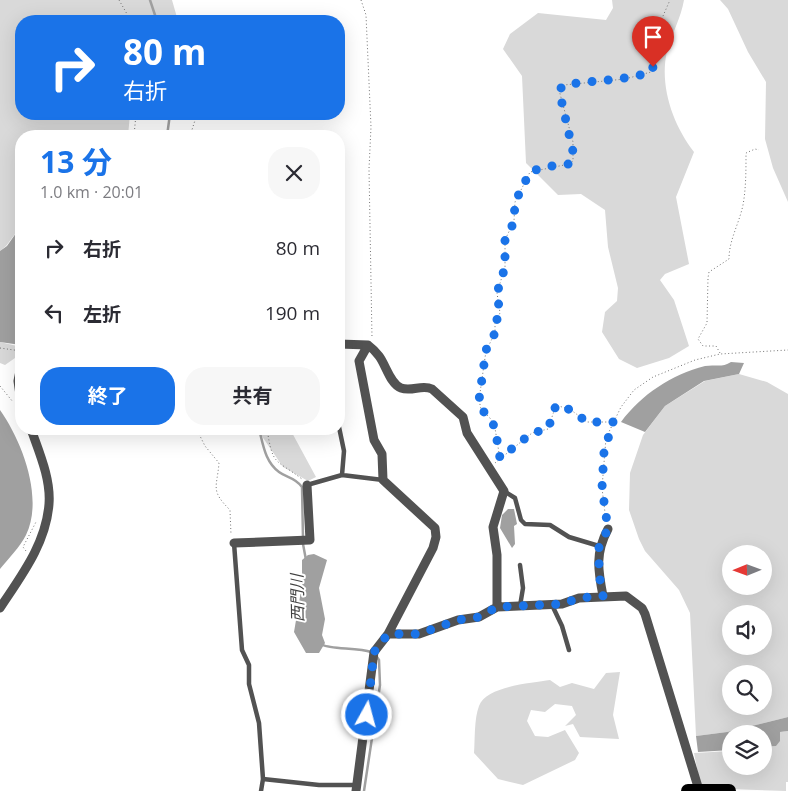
<!DOCTYPE html>
<html lang="ja">
<head>
<meta charset="utf-8">
<style>
	:root { --surface:#fff; --page:#f7f7f7; --text:#2b2b33; --muted:#7c7c81; --accent:#1a73e8 }
	body { margin:0; font-family:"Open Sans","Noto Sans JP",sans-serif; background:var(--page); color:var(--text); height:100vh; display:flex; flex-direction:column; font-size:19px; white-space:nowrap }
	* { box-sizing:border-box; margin:0 }
	p { font-size:16px; color:var(--muted) }
	.icon { flex:none; width:28px; height:28px; fill:none; stroke:currentColor; stroke-width:2; stroke-linecap:round; stroke-linejoin:round }
	.map { position:relative; flex:1; overflow:hidden }
	.sheet { position:absolute; left:15px; top:130px; width:330px; height:305px; display:flex; flex-direction:column; background:var(--surface); border-radius:20px; box-shadow:0 5px 20px #0002 }
	.sheet>* { flex:none }
	.top-card { position:absolute; left:15px; top:15px; width:330px; height:105px; border-radius:20px; box-shadow:0 5px 20px #0002; background:#1a73e8; color:#fff; overflow:hidden }
	.needle { width:32px; rotate:269deg }
	.tools { position:absolute; left:722px; top:545px; display:grid; gap:10px }
	.tools a { display:grid; place-items:center; width:50px; height:50px; border-radius:50%; background:var(--surface); box-shadow:0 5px 20px #0002; font-size:25px }
	.pin { position:absolute; display:grid; place-items:center; width:42px; height:42px; color:#fff; margin:-51px -21px; border-radius:50% 50% 50% 0; rotate:-45deg; box-shadow:0 0 5px #0007 }
	.pin .icon { rotate:45deg }
	.me { position:absolute; width:55px; margin:-28px; rotate:7deg; stroke-linejoin:round; filter:drop-shadow(0 0 4px #0008) }
	.turn { display:flex; align-items:center; gap:18px; height:105px; padding:0 25px; font-size:22px }
	.turn .icon { width:65px; height:65px; stroke-width:2.5 }
	.turn b { display:block; font-size:35px; line-height:42px }
	.round { display:grid; place-items:center; flex:none; width:52px; height:52px; border-radius:20px; background:var(--page) }
	.head { display:flex; align-items:center; justify-content:space-between; height:85px; padding:0 25px }
	h1 { font-size:30px; font-weight:700; line-height:38px; color:var(--accent) }
	.button { display:flex; gap:10px; margin-top:auto; padding:10px 25px }
	.button a { flex:1; height:58px; border-radius:20px; background:var(--accent); color:#fff; font-size:20px; font-weight:700; line-height:58px; text-align:center }
	.button a+a { background:var(--page); color:var(--text) }
	ul { padding:0; list-style:none }
	li { display:flex; align-items:center; gap:15px; height:65px; padding:0 25px }
	li div { flex:1 }
	li b { display:block; font-size:19px }
	li em { font-style:normal }
	.map>svg:first-child { display:block }
	.green { fill:#d9d9d9; fill-rule:evenodd }
	.water { fill:#a0a0a0 }
	.lines { fill:none; stroke-linecap:round; stroke-linejoin:round }
	.stream { stroke:#a0a0a0; stroke-width:2.5 }
	.path { stroke:#747474; stroke-width:1; stroke-dasharray:1 2.5; stroke-linecap:butt }
	.service { stroke:#525252; stroke-width:4.5 }
	.minor { stroke:#525252; stroke-width:9 }
	.trunk { stroke:#000; stroke-width:14 }
	.route { stroke:#1a73e8; stroke-width:9; stroke-dasharray:0 16.2 }
	.labels { text-anchor:middle; stroke-width:4; stroke-linejoin:round; paint-order:stroke }
	.water-label { font-size:16px; font-style:italic; fill:#414141; stroke:#fff }
</style>
</head>
<body>
<div class="map">
<svg width="788" height="791" viewBox="0 0 788 791">
	<rect width="100%" height="100%" fill="#fff"/>
	<path class="green" d="M0,0H172L178,21H21V114H130L128,136H21V226L6,246L0,251Z
		M612,0H684C681,18 672,33 667,51C659,86 673,125 694,152L676,197L689,264L665,274L660,280L674,300L689,346L669,358L637,368L619,359L602,332L605,312L617,301L618,288L608,247L605,210L581,194L558,195L526,163L522,76L503,49L510,34L538,13L606,20L613,8Z
		M720,0H788V202L773,168L765,139L766,82L748,52L728,9Z
		M0,342L17,346L15,358L5,365L0,363Z
		M739,374L767,382L788,394V717L727,732L696,736L690,613L679,590L645,551L639,539L629,510L630,473L643,435L665,406L705,381ZM731,554H764V586H731ZM731,614H764V646H731ZM731,674H764V706H731Z
		M257,429H290L316,477L308,481L283,467Z
		M620,672L613,715L619,739L580,737L573,724L565,726L576,715L572,706L555,704L545,712L531,710L527,721L535,736L548,737L565,730L579,753L575,760L523,785L498,779L474,753C475,739 474,719 479,706C486,686 532,683 550,680L560,687L572,683L594,689L606,673Z
		M788,731V782H786V791L701,788L694,753L731,751V766H764V747L776,746L779,732Z"/>
	<path class="water" d="M21,226V345L0,342V251L7,246Z
		M731,362L744,363L739,374L704,381L665,406L645,432L621,422C642,394 671,375 705,366C715,364 722,368 731,362Z
		M0,410C22,441 44,498 26,535C20,547 8,559 0,569Z
		M508,509H514L517,524L514,526L515,544L512,548L500,528L502,515Z
		M314,554L327,560L319,588L325,619L322,635L325,643L319,653H306L294,632L302,585V560L308,555Z
		M788,717V731L780,732V741L776,746L764,747V734H731V750L698,752L696,736L727,732Z"/>
	<g class="lines">
		<path class="stream" d="M150,0L157,21
			M167,136L170,114
			M259,429C263,444 265,462 279,472C287,478 295,477 302,487L303,538
			M303,544L306,560
			M323,645C329,649 359,648 371,652
			M364,791L380,685L379,660L377,657"/>
		<path class="path" d="M119,0L131,21
			M361,0L366,15L371,127L369,169L372,338
			M134,136L136,114
			M190,136L197,114
			M0,348L21,351
			M720,353L716,346H703L698,339L707,323L708,278L709,272L729,259C729,240 739,224 743,205C746,188 746,171 746,153L755,149L759,150
			M0,386L13,402
			M17,410L21,421
			M174,429L176,432H198L205,446L219,463C217,488 210,490 230,510L231,535
			M267,429C273,466 274,458 302,479
			M500,459L495,428L490,418L481,409L479,400L486,351L495,333V323L500,313L497,293L505,267V240L514,221L515,202L530,172L569,164L573,161V142L559,90L564,85L625,79L651,72L656,32L670,0
			M495,463L532,433L548,429L556,405L571,410L587,422H612
			M606,521L602,488L606,438L621,407L634,390L653,377L695,360L720,354L788,350
			M26,551L23,547L36,522"/>
		<path class="service" d="M339,427L344,451L342,475
			M307,485L342,475L383,480
			M504,491L515,498L521,520L525,524L550,525L569,537L599,546
			M234,543L242,650L249,665V684L259,723L263,779L261,791
			M520,565L523,588L520,606
			M552,605L562,626L569,650
			M263,779L319,785H356"/>
		<path class="minor" d="M339,344L368,345C372,348 376,352 379,356C386,365 390,384 401,388C412,392 422,384 432,389L463,417L467,433L504,491L493,527L497,555V607
			M21,366L18,381L21,402
			M234,543L310,540L307,485
			M603,596C598,570 595,553 608,529
			M0,608C21,576 46,544 49,504C51,479 39,452 31,429
			M388,634H419L458,620L479,617L497,607L562,604L579,598L626,596L642,608L645,614L699,790
			M356,791L374,652L388,634L433,548L436,537L435,528L383,480L382,454L374,440L359,361L368,345"/>
		<path class="trunk" d="M688,791H729"/>
	</g>
	<g class="lines">
		<path class="route" d="M367,715L374,652L388,634H419L458,620L479,617L497,607L562,604L579,598L603,596L599,574V546L608,529L602,488L604,452L613,422H587L571,410L556,405L548,429L532,433L500,458L495,428L490,418L481,409L479,400L486,350L495,333V323L500,314L497,293L505,267V240L514,222L515,202L530,172L544,167L569,164L574,156L559,90L564,85C593,80 623,81 651,72L653,67"/>
	</g>
	<g class="labels">
		<g class="water-label">
			<text transform="translate(297 598) rotate(-91)" y="6">西門川</text>
		</g>
	</g>
</svg>
<div class="tools">
<a><svg class="needle" viewBox="-14 -14 28 28"><path d="M0-13l5 13h-10z" fill="#e53935"/><path d="M0 13l5-13h-10z" fill="#7c7c81"/></svg></a>
<a><svg class="icon" aria-label="sound" viewBox="0 0 24 24"><path d="M4 9h4l5-4v14l-5-4H4zM17 9q2 3 0 6"/></svg></a>
<a><svg class="icon" aria-label="search" viewBox="0 0 24 24"><circle cx="10" cy="10" r="6"/><path d="M15 15l6 6"/></svg></a>
<a><svg class="icon" aria-label="layers" viewBox="0 0 24 24"><path d="M12 4l9 5-9 5-9-5zM3 14l9 5 9-5"/></svg></a>
</div>
<div class="pin" style="left:653px;top:67px;background:#d93025"><svg class="icon" aria-label="arrive" viewBox="0 0 24 24"><path d="M6 21V4h12l-3 4 3 4H6"/></svg></div>
<svg class="me" style="left:367px;top:715px" viewBox="-20 -20 40 40"><circle r="17" fill="#1a73e8" stroke="#fff" stroke-width="3"/><path d="M0-11L8 9 0 5-8 9z" fill="#fff"/></svg>
<div class="top-card">
<div class="turn"><svg class="icon" aria-label="right" viewBox="0 0 24 24"><path d="M7 20v-9h11M14 6l5 5-5 5"/></svg><div><b>80 m</b>右折</div></div>
</div>
<section class="sheet">
<div class="head"><div><h1>13 分</h1><p>1.0 km · 20:01</p></div><a class="round"><svg class="icon" aria-label="close" viewBox="0 0 24 24"><path d="M6 6l12 12M18 6L6 18"/></svg></a></div>
<ul>
<li><svg class="icon" aria-label="right" viewBox="0 0 24 24"><path d="M7 20v-9h11M14 6l5 5-5 5"/></svg><div><b>右折</b></div><em>80 m</em></li>
<li><svg class="icon" aria-label="left" viewBox="0 0 24 24"><path d="M17 20v-9H6M10 6l-5 5 5 5"/></svg><div><b>左折</b></div><em>190 m</em></li>
</ul>
<div class="button"><a>終了</a><a>共有</a></div>
</section>
</div>
</body>
</html>
